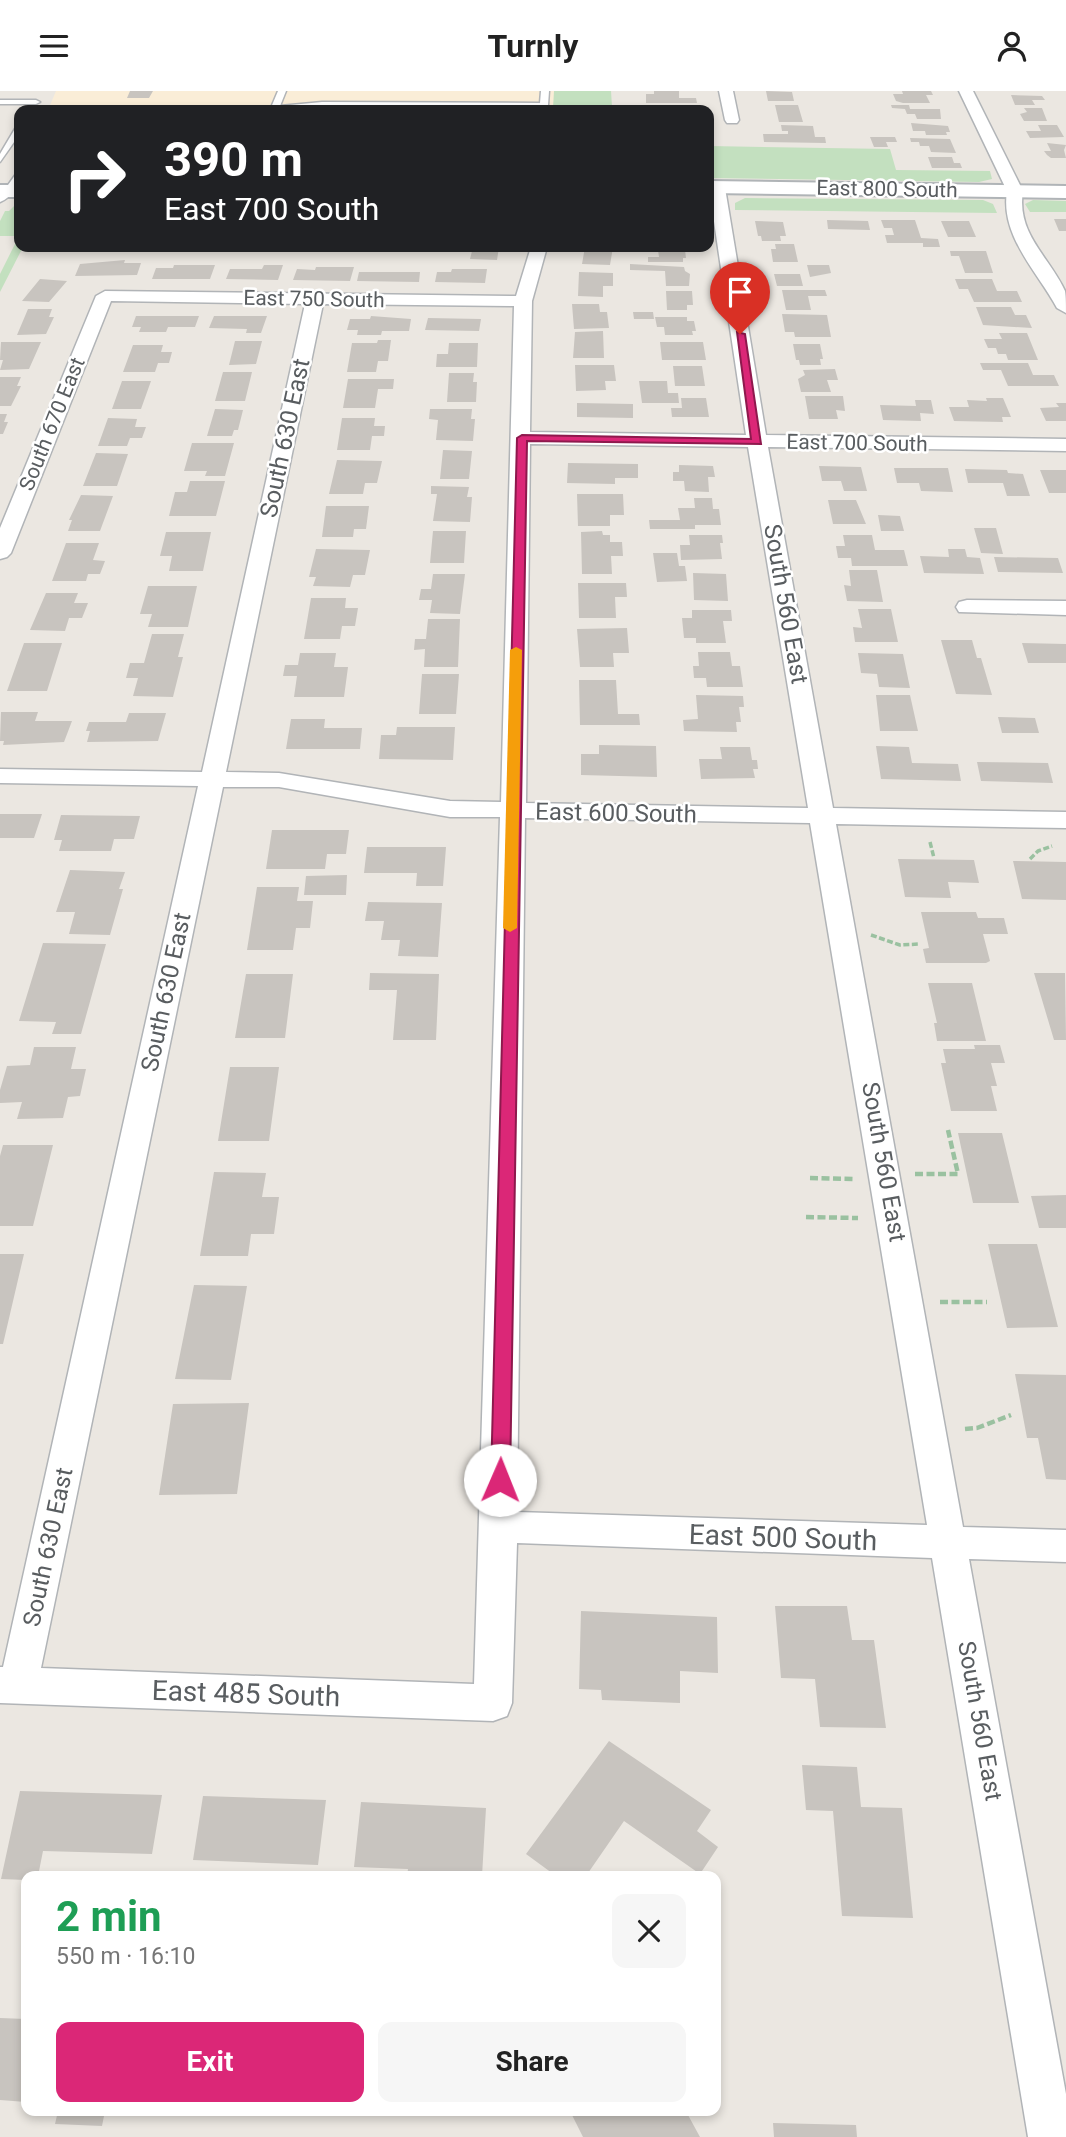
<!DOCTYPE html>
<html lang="en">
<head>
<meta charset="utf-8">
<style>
	:root { --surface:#fff; --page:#f6f6f6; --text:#222; --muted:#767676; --accent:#db2777 }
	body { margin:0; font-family:Roboto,sans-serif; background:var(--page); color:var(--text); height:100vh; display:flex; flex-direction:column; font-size:26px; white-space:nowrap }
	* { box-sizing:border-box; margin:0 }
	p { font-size:23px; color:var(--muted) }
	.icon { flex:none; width:38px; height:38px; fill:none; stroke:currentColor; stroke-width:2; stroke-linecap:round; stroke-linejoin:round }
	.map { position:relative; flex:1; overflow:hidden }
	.panel { position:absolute; left:21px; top:1780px; width:700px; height:245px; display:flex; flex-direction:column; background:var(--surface); border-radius:14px; box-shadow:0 4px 10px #0003 }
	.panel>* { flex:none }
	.guide { position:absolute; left:14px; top:14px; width:700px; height:147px; border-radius:14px; box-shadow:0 4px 10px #0003; background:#202124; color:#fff; overflow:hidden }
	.pin { position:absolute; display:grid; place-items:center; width:60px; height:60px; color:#fff; margin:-72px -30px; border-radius:50% 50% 50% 0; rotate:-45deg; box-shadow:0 0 7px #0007 }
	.pin .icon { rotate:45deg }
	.me { position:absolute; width:77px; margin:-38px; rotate:1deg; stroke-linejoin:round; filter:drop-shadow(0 0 5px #0008) }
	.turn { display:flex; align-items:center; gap:24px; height:147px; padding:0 35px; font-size:32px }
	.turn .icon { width:91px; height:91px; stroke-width:2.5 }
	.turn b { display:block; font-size:49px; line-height:60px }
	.round { display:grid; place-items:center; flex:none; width:74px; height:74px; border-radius:14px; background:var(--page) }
	.overview { display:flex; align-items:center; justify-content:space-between; height:119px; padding:0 35px }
	h1 { font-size:42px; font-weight:700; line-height:52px; color:#1e9e55 }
	.button { display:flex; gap:14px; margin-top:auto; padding:14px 35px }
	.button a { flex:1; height:80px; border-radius:14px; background:var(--accent); color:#fff; font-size:28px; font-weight:700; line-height:80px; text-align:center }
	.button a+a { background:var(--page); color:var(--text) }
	header { display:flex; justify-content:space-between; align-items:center; height:91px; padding:0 35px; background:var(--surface); font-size:32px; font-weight:700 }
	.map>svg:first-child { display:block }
	.commercial { fill:#faedd7 }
	.green { fill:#c3e0bf }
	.building { fill:#c8c4bf }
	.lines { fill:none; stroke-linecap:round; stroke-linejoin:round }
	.service-casing { stroke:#b1b4b7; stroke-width:3 }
	.minor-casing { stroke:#b1b4b7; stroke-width:3 }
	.secondary-casing { stroke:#b0b4b7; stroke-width:4 }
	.path-far1 { stroke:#9ac1a0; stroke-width:3.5; stroke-dasharray:6 2.5; stroke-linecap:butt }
	.path { stroke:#9ac1a0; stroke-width:4.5; stroke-dasharray:8 3.5; stroke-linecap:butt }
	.service { fill:#fff; fill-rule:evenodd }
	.minor { fill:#fff; fill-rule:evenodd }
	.secondary { fill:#fff; fill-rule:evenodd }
	.route { fill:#db2777; stroke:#8e194d; stroke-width:2 }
	.slow { fill:#f59e0b }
	.labels { text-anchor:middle; stroke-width:5; stroke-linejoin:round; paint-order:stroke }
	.far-street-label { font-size:21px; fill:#595d60; stroke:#fff }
	.street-label { font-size:24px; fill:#595d60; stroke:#fff }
	.near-street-label { font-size:28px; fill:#595d60; stroke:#fff }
</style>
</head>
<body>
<header><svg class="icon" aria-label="menu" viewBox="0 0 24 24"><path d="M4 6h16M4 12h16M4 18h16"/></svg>Turnly<svg class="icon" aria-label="person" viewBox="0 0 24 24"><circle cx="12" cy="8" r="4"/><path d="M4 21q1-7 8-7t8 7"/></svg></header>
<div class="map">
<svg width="1066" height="2046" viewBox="0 0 1066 2046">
	<rect width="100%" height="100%" fill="#ebe7e1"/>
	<path class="commercial" d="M56,0H554V17L48,19Z"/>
	<path class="green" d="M554,0H611L612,16L622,17V19H510L553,17Z
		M709,55L890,58L896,79L990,80L992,88L979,91L709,87Z
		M745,107L983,109L993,113L997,122L735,119V112Z
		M1033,109L1066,110V121H1030L1025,113Z
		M15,114H19V156H23L0,201V183L19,145H0V130L5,120H9Z"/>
	<path class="building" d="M130,0H153L149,7H127Z
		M654,0H679V7H696L697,12H646V3H654Z
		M766,0L792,1L794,10H768Z
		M902,0H931L933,4H926L930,12H903L896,10L893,3H903Z
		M1011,4L1042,5L1045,9H1032L1035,14H1015Z
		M775,14H798L803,31H779Z
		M891,14H909L910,18H940L941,28H917L915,23H907L905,18L892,17Z
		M1024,17H1042L1047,30H1024L1020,23L1027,21Z
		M911,32L948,35L950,41H946L947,44H926L925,40H913Z
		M781,34L813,35L815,46H825L826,52L764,51L763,43H788V40H782Z
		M1038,34H1057L1064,46L1030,47L1026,40H1041Z
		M870,46H895L897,51H886L888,56H874Z
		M910,47L950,48L956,62L931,61L929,55H920L919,51H911Z
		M1047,52L1066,54L1064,59L1066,67H1051L1047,64L1044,60H1051Z
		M928,66H952L954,72H960L962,77H932Z
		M1054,128H1066V140H1059Z
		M827,129L868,130L870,139L828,138Z
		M881,129H915L921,147L938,148L940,156H923V152H887L885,144H894L892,137H884Z
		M755,130L783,131L786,145H780L781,150H762L761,145H758Z
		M941,130H969L976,146H948Z
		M775,153H794L798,171H773L771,158H776Z
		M473,156H499L497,169L470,168Z
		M585,156H613L610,174L582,173Z
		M653,156H676V159H685L686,167H683V171H648V166H659L658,159H653Z
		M950,160H986L993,182H965L959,165H951Z
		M125,169L124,172H141L137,184L75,185L80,173Z
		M630,173L684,176L685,180L690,183L689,195H666L665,180L630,179Z
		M174,174H215L210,188H152L156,177H173Z
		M264,174H283L278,189L226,188L230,178H262Z
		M807,174H829L831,182L810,186Z
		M316,176H354L350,190L293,189L297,178L315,179Z
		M452,178H487L485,192L435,191L437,181H451Z
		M359,181H420L419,191L357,190Z
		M579,181L613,182V195H603V206L578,205Z
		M774,183H800L803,195H777Z
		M40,188L67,190L49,211L22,210Z
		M955,188H992L997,200H1017L1022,211H974L968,198H959Z
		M782,199H825L827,205H808L811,219H786Z
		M666,200H692L693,214H687V219H667Z
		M572,213H599L600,221H607L609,237L574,238Z
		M976,216H1011L1015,224H1026L1032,237L983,234Z
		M28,218H52L49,226H54L46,243L17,244Z
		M633,221H653L654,228H634Z
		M782,223L827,224L831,246H795L794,241H785Z
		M136,225H199L195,236H168L166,241H139L141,236H132Z
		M214,225H267L261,242H246L247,238L209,237Z
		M371,225L411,228L409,240H382L381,244H357L358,239H347L350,228H370Z
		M655,226H687V230H694L696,240H692L693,244H665L664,236H657Z
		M428,227L481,228L479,240L425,239Z
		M603,240L604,267H573L575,241Z
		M999,242H1027L1038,269H1008L1006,263H998L996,257H988L984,248H1002Z
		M378,249H391L388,270H378L376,281H347L352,252H377Z
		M235,250H262L256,273L229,274Z
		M1,251H41L29,278L0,279L3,269H0Z
		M660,251H703L706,269H662Z
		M449,252H478L477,276H436L437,263H448Z
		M793,253H820L823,268H820L821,274H800L799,269H796Z
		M133,254H163L161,261H172L169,272H158L155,281H123Z
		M980,272H1028L1033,284H1054L1059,295H1008L1001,279H983Z
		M575,274H614L616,290H605L606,299L576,300Z
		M673,275H702L705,295H675Z
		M835,278L838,289H827L831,301H801L798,288L805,284L803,279Z
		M223,281H252L245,310H215Z
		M449,282H474L473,291H477L476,311H447Z
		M0,286H21L17,295H21L11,315H0Z
		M348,288H394L393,298H378L375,317H343Z
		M122,290H151L141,318H112Z
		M639,290H667L668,302H678L679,312H642Z
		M805,305H843L845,320L836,319L838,328H809Z
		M681,307H706L709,326H672L671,317H682Z
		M986,307H1003L1011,326H1002L1003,331L954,330L949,316H969L967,309L987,310Z
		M915,309H931L934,323L920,322L921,330L883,329L880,314L916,315Z
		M577,312L633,313V327L577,326Z
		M1056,312H1066V330H1046L1040,317L1059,316Z
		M215,318L243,319L238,339H234L232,345H207Z
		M430,318H472L471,328H475L473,350L436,349L438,329L429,328Z
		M0,323H7L4,331H8L3,343H0Z
		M108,327L137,328L135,336H146L142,347H130L127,355H98Z
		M342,327H375L374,335H385L384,345H372L370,359H337Z
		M192,352H234L225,385H205L207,380H184Z
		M443,359L472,360L469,388H440Z
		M96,362L128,363L117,395H83Z
		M337,369L382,370L377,392H365L363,403H329Z
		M568,372L638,373V387H615V393L567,392Z
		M679,374L713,375L715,386H708L709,401L685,400L684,390H673V381H679Z
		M819,375L861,376L867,400H844L841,390H822Z
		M894,377H948L953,401L921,400L919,392H897Z
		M965,378L1007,379L1008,382L1023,383L1030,405H1007L1003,392H968Z
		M1040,379H1066V402H1049Z
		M190,390H225L216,425H169L175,401H187Z
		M431,395L469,396L467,406H472L470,431L433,430L437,403H431Z
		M577,403H623L624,424H610V435H578Z
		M81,404L113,405L100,440H68L72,429H69Z
		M694,407H712L713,418H719L721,434H695V438H650L649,429H680L678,417H695Z
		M828,409H856L866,433H833Z
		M326,415H369L366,438H354L353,446H322Z
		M878,424L900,425L904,440H881Z
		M974,437H996L1003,463L981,462Z
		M433,440H466L464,472H430Z
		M602,440L603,444H610V451H622L623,465H611L612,483H582L581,441Z
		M166,441H211L203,480H169L172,465H160Z
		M689,444H722L723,452H720L722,468L681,469L680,454H690Z
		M843,444H872L875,459H904L908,475H852L851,467H838L836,455H845Z
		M66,452H99L93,469L105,470L100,483H88L86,490H52Z
		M316,458L370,459L365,484H353L350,496L313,495L316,486H309Z
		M948,458H965L967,466L980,467L984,483L924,482L920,465L949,466Z
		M653,462H677L679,475H685L687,490L657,491Z
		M994,466L1058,467L1063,482L998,481Z
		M849,479H877L883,511L847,510L844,494L851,495Z
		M693,482L726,483L728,510L694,509Z
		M433,483H465L460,523L430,522L432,509H419L421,498H431Z
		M578,492H626L627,506H615L616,527H579Z
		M148,495H197L188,536H148L152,523H140Z
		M46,502H78L74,512H88L82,527H69L65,540L30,539Z
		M311,507H346L345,517H358L355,535H342L340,548H304Z
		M858,518H891L898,551H855L853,536L862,537Z
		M692,519H731L732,530H723L726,552H696V547H684L682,527H692Z
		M428,528H460L458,576H424L425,558L414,559L415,548H426Z
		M627,537L629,562H613L614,576H580L577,538Z
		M152,543H184L178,566H183L173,606L133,605L138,587H126L130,572H144Z
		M941,549H972L977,567H981L992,604L956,603Z
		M24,552H62L47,600H7Z
		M1022,552L1066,553V572H1028Z
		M698,561H730L732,575H740L743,596H707L706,587H694L693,575H699Z
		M300,562H336L334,576H348L344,606H294L297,585H283L285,574H298Z
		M858,562L903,563L910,597L879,596L877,583L861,582Z
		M422,583H459L456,623H419Z
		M579,589H616L618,623H639L640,634H580Z
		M696,604L743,605L744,616H739L741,631H736L737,641L684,640L683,629L698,628Z
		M876,604H910L918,640H880Z
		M1,621H38L35,630H72L64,651L3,654L4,650H0Z
		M129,622H166L158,650L87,651L90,640H86L89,631H126Z
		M998,626L1035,627L1039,642H1002Z
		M291,628H325L324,637H362L360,658H286Z
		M397,636H455L453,669L379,668L381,644H396Z
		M599,654L656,655L657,686L581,684V663H599Z
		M876,655L909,656L912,672L958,673L961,690L881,688Z
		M720,656H750L752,669H757L758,678H753L755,687L701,688L699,668H722Z
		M977,671L1048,672L1053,692L981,690Z
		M0,723H42L34,747H0Z
		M61,724L140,725L134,748H114L111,760H59L62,749H54Z
		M272,739H349L346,763H327L325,778H266Z
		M367,756H446L443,795H416L417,782H364Z
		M898,768L974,769L979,792L948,791L951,807L905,806Z
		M1013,770L1066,771V809L1022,808Z
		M70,779L125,781L119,798H123L110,844L69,843L75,821H56Z
		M347,784L346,804H304L306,785Z
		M257,796H299L297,810H313L310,837H296L293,859H247Z
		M368,811L442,812L438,866L398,865L400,849H381L384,830H365Z
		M921,821H976L978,827H1004L1008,843H983L990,870L986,872H926L923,858L929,857Z
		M43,852L106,853L81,943H52L56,931L19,930Z
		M370,882L439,883L436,949H393L397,899H369Z
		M1034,882H1065L1066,949H1054Z
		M246,883H293L285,947H235Z
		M928,892H972L986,950H937L934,932H937Z
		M974,954H1000L1005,972H991L997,995H991L997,1020H951L941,972H946L943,958H975Z
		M34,956H76L71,978H86L80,1005L68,1006L63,1027L17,1028L22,1011L0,1012V999L7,975L30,974Z
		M230,976H279L269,1050H218Z
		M958,1042H1002L1019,1112H973Z
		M3,1054H53L33,1135H0V1065Z
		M214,1081L266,1082L262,1106H279L274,1143H251L248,1165H200Z
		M1066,1104V1137H1039L1031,1105Z
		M988,1153H1037L1058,1236L1007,1237Z
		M0,1163H24L3,1253H0Z
		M194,1194L247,1195L231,1289L175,1288Z
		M1015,1283L1066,1284V1389L1046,1388L1038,1347H1027Z
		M249,1312L237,1403L159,1404L173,1313Z
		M775,1515H847L852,1549H874L886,1637L820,1636L815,1588L781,1587Z
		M581,1520L717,1526L718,1582L680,1580V1612L602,1609L601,1599L579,1598Z
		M609,1650L711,1719L697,1740L718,1756L700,1783L624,1730L586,1785H556L526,1763Z
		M802,1674L857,1676L861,1716L902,1717L913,1827L842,1825L833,1720L806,1719Z
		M20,1700L162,1704L152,1763L43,1760L38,1785H26V1789L1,1788Z
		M203,1705L326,1709L318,1774L193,1769Z
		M361,1711L486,1717L482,1785H407L408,1778L354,1776Z
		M0,1927L26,1928V2011L0,2009Z
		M58,2020H105L102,2035L55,2033Z
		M570,2020H696L688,2024L700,2046H583Z
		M773,2032L856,2034L857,2046H774Z"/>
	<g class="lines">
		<g class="service-casing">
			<path id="service" d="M278,0H286L280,15L322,11L540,12L541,0H549L548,14L544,16L322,15L270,19Z
				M0,9H36L40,11L36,13H0Z
				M31,17H79L83,19H27Z
				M16,36H19V44L0,71V63Z
				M16,83H19C19,96 12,106 0,111V105Z"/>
		</g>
		<g class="minor-casing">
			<path id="minor" d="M719,0H733L739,29L737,32H727L725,29Z
				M959,0H973L1023,100C1016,143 1049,165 1065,200C1066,206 1066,215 1066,222L1057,217C1037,180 1000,145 1007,100Z
				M717,92L725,97L766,344L1066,348V360L768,356L833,717L1066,721V737L836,733L963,1436L1066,1439V1471L969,1468L1066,2003V2046H1028L932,1467L517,1452L512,1612L507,1625L493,1630L0,1612V1576H3L198,695L0,692V678L202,681L305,213L111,210L11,462L7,466L0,468V437L96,205L105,200L516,205L531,156H547L532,210L530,341L746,344L709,97ZM323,213L514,215L501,711L450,710L279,682L226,681ZM530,353L748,356L808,717L526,712ZM223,696H279L450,726H500L474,1593L41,1577ZM525,727L810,732L927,1434L517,1421Z
				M967,509L1066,510V524L959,521L956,516L959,511Z"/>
		</g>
		<g class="secondary-casing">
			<path id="secondary" d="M709,90L1066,95V107L709,102Z
				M0,94H19V106H0Z"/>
		</g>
		<path class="path-far1" d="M930,751L934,767
			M1030,768L1038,760L1052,755
			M871,844L900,854L920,853"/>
		<path class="path" d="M915,1083H958L948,1039
			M810,1087L853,1088
			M806,1126L858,1127
			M940,1211H987
			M965,1338L977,1337L1011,1324"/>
		<use href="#service" class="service"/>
		<use href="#minor" class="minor"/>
		<use href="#secondary" class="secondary"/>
	</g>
	<path class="route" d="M737,241L745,243L761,353L527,350L510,1389L507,1395L500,1397L494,1395L491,1389L517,347L522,344L751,348Z"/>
	<path class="slow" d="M516,556L522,559L517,837L510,841L503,837L510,559Z"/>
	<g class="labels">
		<g class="far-street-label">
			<text transform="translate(887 98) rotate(1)" y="7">East 800 South</text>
			<text transform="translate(314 208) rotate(1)" y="7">East 750 South</text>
			<text transform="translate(52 333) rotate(-68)" y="7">South 670 East</text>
			<text transform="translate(857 352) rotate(1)" y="7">East 700 South</text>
		</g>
		<g class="street-label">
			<text transform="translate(285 347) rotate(-78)" y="8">South 630 East</text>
			<text transform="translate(786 513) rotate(80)" y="8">South 560 East</text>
			<text transform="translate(616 722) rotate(1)" y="8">East 600 South</text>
			<text transform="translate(166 901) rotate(-78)" y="8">South 630 East</text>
			<text transform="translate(884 1071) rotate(80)" y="8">South 560 East</text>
			<text transform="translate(48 1456) rotate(-78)" y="8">South 630 East</text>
			<text transform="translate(980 1630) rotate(80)" y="8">South 560 East</text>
		</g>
		<g class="near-street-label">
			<text transform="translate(783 1446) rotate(2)" y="10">East 500 South</text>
			<text transform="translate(246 1602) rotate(2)" y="10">East 485 South</text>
		</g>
	</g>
</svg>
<div class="pin" style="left:740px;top:243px;background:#d93025"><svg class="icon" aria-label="arrive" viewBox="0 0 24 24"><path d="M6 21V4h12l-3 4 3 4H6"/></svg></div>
<svg class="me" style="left:500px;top:1389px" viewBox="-20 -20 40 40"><circle r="19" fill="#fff"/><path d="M0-13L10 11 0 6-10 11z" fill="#db2777"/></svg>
<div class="guide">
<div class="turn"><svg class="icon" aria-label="right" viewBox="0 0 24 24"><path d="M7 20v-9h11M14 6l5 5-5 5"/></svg><div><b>390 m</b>East 700 South</div></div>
</div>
<section class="panel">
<div class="overview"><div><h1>2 min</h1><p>550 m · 16:10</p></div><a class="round"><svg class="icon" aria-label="close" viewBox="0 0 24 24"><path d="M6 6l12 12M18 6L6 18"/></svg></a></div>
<div class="button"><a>Exit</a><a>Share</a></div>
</section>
</div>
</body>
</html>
